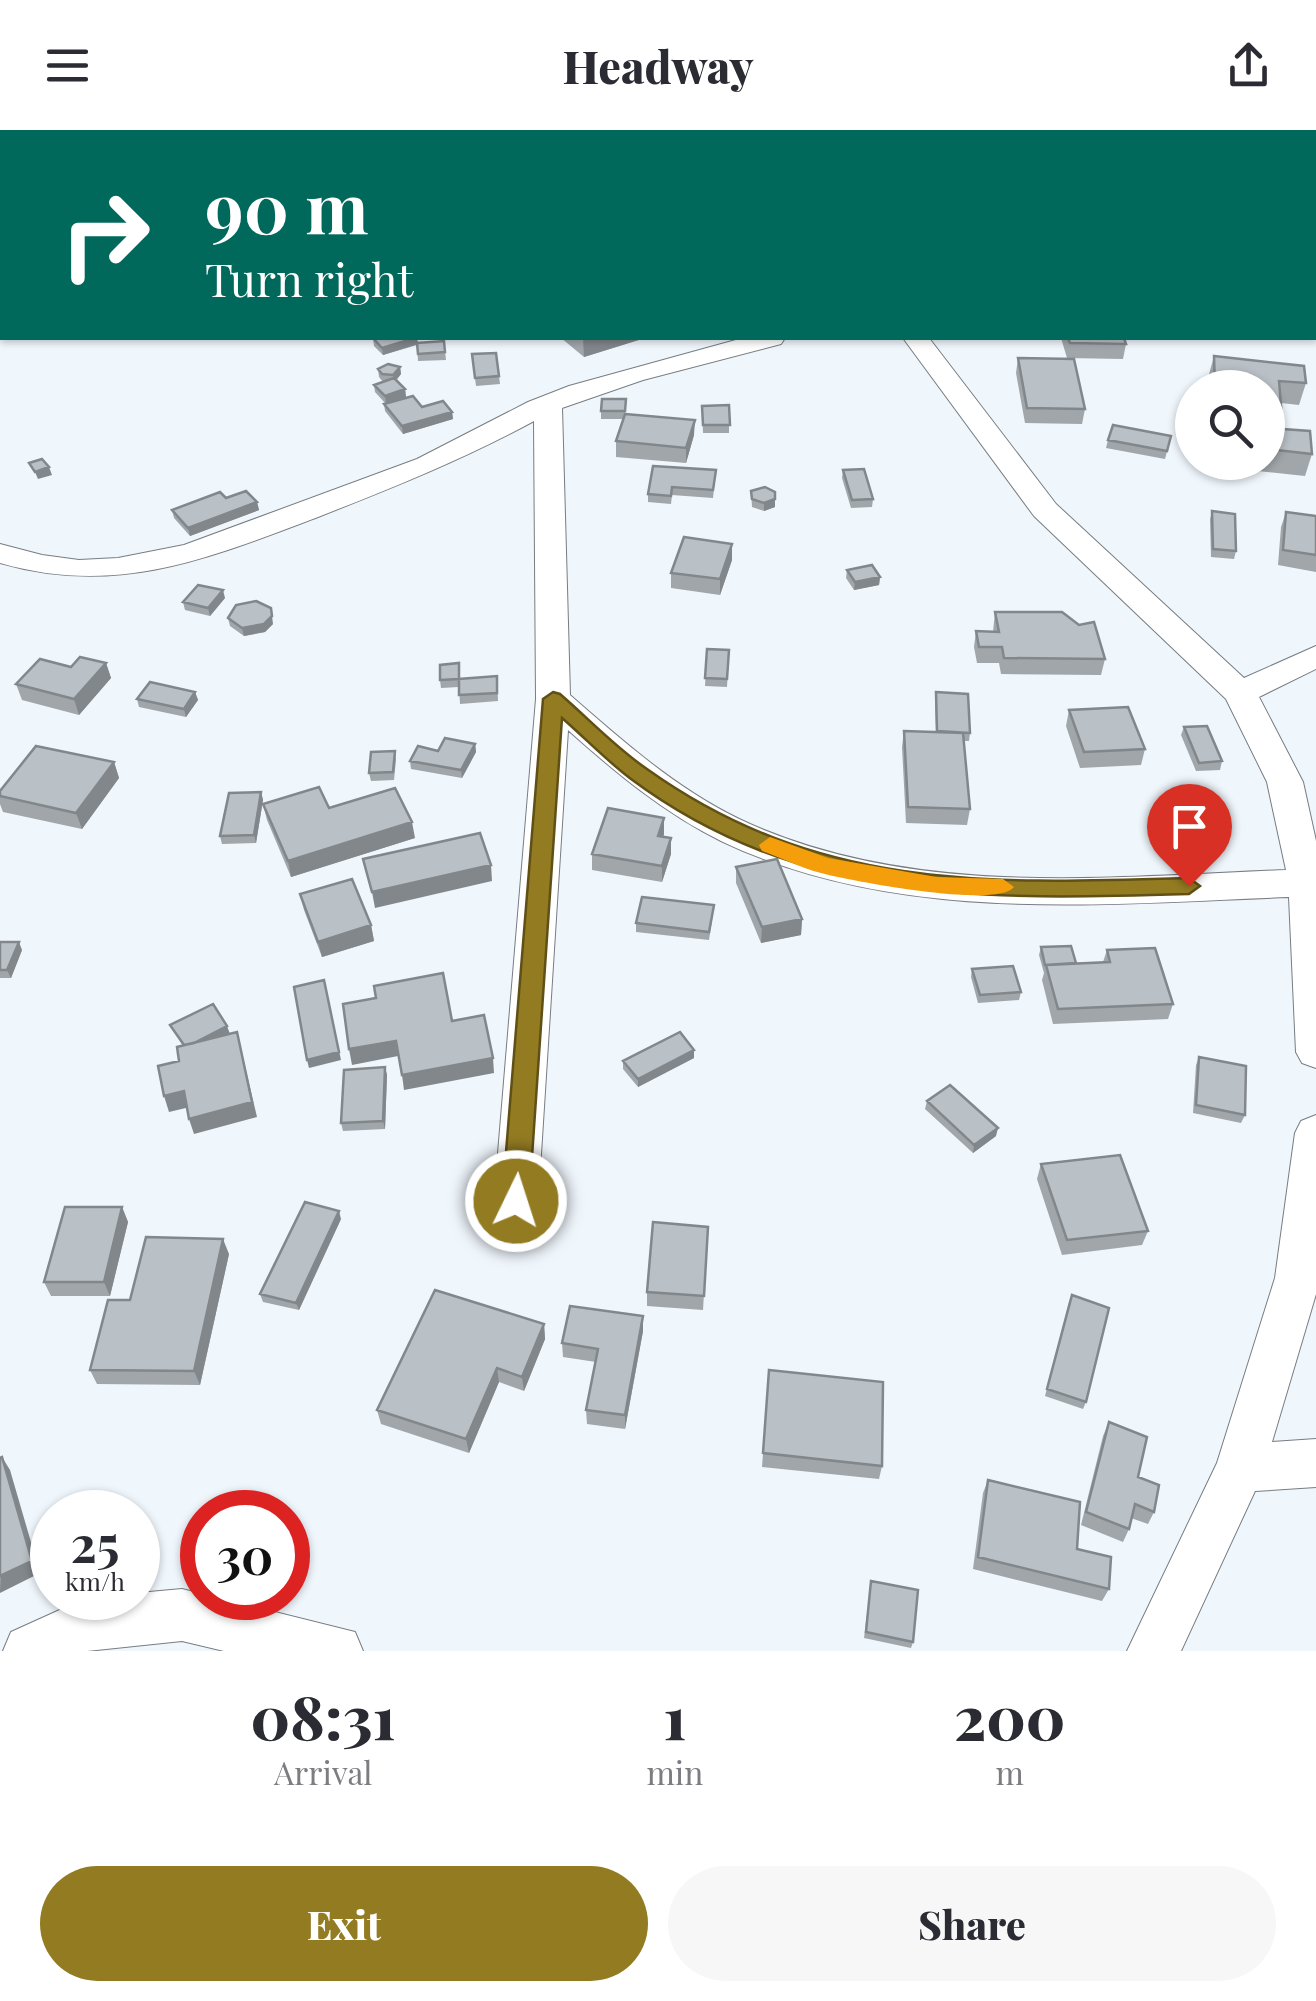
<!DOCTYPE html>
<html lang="en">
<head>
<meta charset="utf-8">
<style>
	:root { --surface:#fff; --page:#f7f7f7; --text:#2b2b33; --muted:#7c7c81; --accent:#937b22 }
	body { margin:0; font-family:"Playfair Display",serif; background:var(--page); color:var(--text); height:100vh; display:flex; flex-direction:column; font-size:38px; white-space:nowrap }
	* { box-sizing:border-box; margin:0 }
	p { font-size:32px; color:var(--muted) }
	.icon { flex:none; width:55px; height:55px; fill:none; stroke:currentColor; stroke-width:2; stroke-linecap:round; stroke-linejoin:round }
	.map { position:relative; height:1521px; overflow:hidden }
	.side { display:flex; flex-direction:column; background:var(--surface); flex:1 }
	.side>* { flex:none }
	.banner { position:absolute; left:0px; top:0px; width:1318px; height:210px; box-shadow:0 2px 8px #0004; background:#00695c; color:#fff; overflow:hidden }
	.tools { position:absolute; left:1175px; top:240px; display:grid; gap:20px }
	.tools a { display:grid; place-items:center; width:110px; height:110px; border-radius:50%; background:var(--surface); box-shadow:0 2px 8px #0004; font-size:50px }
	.speed { position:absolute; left:30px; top:1360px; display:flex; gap:20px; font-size:50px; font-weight:700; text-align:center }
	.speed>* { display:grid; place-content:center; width:130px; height:130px; border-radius:50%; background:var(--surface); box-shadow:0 2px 8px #0004; line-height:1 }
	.speed small { font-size:25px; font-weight:400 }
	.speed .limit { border:15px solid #d22; background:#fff; color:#111 }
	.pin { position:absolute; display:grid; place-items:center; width:85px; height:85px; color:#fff; margin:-102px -42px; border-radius:50% 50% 50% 0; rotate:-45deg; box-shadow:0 0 10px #0007 }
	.pin .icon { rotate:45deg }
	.me { position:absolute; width:110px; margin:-55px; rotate:4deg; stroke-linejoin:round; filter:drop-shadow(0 0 8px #0008) }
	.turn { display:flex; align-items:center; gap:35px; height:210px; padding:0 40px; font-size:45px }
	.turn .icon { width:130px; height:130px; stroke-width:2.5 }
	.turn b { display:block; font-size:70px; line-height:85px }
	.eta { display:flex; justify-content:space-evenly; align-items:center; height:170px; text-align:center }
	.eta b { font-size:60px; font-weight:800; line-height:70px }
	.action { display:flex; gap:20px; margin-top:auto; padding:20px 40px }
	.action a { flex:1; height:115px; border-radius:60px; background:var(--accent); color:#fff; font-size:40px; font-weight:800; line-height:115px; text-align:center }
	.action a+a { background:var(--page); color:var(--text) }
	header { display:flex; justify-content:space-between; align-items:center; height:130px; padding:0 40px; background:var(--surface); font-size:45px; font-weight:800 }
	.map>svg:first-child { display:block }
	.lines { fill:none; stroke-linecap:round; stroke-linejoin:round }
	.minor-casing { stroke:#777d82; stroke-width:2 }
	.tertiary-casing { stroke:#777d82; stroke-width:2 }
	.minor { fill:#fff; fill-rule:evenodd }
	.tertiary { fill:#fff; fill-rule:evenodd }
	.wall { fill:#a0a6aa }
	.shaded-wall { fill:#82878b }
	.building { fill:#bac1c6; stroke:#82878b; stroke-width:2.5 }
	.route { fill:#937b22; stroke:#605016; stroke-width:2.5 }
	.slow { fill:#f59e0b }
</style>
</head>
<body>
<header><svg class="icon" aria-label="menu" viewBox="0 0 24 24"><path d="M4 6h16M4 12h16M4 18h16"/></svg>Headway<svg class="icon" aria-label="share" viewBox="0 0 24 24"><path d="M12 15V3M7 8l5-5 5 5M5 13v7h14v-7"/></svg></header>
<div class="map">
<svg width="1316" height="1521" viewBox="0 0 1316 1521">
	<rect width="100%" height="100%" fill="#eff6fc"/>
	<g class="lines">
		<g class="minor-casing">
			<path id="minor" d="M783,0H805L806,2H784Z
				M0,17H2V31H0Z
				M743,208H785L781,214L643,250L562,278L570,565C625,613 682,664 750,694C917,768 1108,747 1286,740L1267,652L1226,569L1034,386L903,208H929L1056,374L1244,548L1316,516V539L1259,567L1303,652L1316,711V938L1302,933L1296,922L1289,767C1100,774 897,795 721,711C664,683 615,642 568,600L538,1071L532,1084L516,1090L500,1084L494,1071L536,569L534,291C462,330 394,357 318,387C209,428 117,467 0,433V414L42,425L79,430L118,428L184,415L417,329L528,272L569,256Z
				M1316,985V1164L1272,1312L1316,1309V1357L1255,1361L1181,1521H1127L1217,1333L1275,1148L1295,1003L1301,991Z
				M182,1459L202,1464V1468H219L355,1502L363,1521H224L182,1511L87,1521H3L11,1502L84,1469L138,1468V1463Z"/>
		</g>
		<g class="tertiary-casing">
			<path id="tertiary" d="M804,0H837L838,2H806Z
				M1315,104H1316V122H1315Z"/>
		</g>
		<use href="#minor" class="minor"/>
		<use href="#tertiary" class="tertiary"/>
	</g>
	<path class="wall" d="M957,0H990L987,2H966Z
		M373,208H417L418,213L444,211L446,230L418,231L417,215L383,225L374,216Z
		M561,208H645L584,227Z
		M1061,208H1124L1126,214L1123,229L1067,228Z
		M496,223L500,254L476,256L472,224Z
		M1214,226L1306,253L1299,275L1281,273L1283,299L1312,324L1305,346L1210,336V332H1268V258H1208V248Z
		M1018,228L1085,279L1082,294L1025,293L1016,243Z
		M400,237L401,244L396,250L405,259L406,267L422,277L452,282L453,289L403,304L385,281L384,274L385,273L375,262L374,255L383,252L379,247L378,239Z
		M626,269L625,284L694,305L686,333L616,327V311L623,289H601V281Z
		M729,275V303H703L702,276Z
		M1171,306L1165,329L1106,318L1108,310Z
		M653,336L715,348L713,368L672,365L671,374L648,372V364Z
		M843,340L873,369L872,377L851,378L842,348Z
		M751,361L775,377L764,381L752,377Z
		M257,372L259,380L190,406L174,388L172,380Z
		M1212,381L1236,421L1234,429L1211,427L1210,389Z
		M1286,382L1316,386V442L1278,435L1281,397Z
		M732,430L720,465L671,458V443Z
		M847,440L880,447L879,455L854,460L846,448Z
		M225,468L210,486L185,480L183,472Z
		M995,482L1105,529L1101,545L1001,544L999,533H977L974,517L976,501L993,502Z
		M228,488L273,494L265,502L244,506L230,496Z
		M707,519L729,520L727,557L705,556Z
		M106,533L111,548L79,585L22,570L16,554L71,537Z
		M497,546L498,571L460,574L459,557L441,558L440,550Z
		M195,562L198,570L186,587L139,577L137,569Z
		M936,562L970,603L969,611H964L970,679L967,695L906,693L902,617L904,601L936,602L935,570Z
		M1069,580L1145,619L1141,635L1080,638L1066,596Z
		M1184,597L1222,631L1220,640L1196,641L1181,605Z
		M475,614L476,622L462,648L411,639L410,631L438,621Z
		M395,621L396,630L394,650L371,651L369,643Z
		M114,632L119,648L82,699L3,682L0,674V660Z
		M261,662L263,670L256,713L222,714L220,706Z
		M263,674L329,678L415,708L291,747L267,690Z
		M664,704L663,707L671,708V724L662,752L592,740V724Z
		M736,737L802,789L801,805L761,813L736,753Z
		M300,764L371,795L374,811L322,827L304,780Z
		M713,784L709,810L636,802V793Z
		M0,812L22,820L11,848H0Z
		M1041,817L1076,833L1103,832L1107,820L1173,874L1168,889L1053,894L1042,850L1044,843L1039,825Z
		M972,839L1021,862L1019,870L978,873L971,847Z
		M1199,927L1245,985L1241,993L1193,983L1196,935Z
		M694,928L638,957L623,939V931Z
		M385,937L387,945L385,999L343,1001L341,993Z
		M927,971L996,1006L973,1023L925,979Z
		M1041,1034L1148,1101L1142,1115L1062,1125L1037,1049Z
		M122,1077L128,1092L110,1166H51L44,1152Z
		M341,1089L299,1180L263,1172L260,1164Z
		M708,1097L703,1180L647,1176V1162Z
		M229,1124L200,1255L97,1254L90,1240L130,1170Z
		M1069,1172L1086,1272L1083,1279L1045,1266Z
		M643,1186V1201L625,1299L587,1294L586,1280L596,1232L563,1227L562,1213Z
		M544,1194L545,1209L524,1261L499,1252L469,1323L381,1294L377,1280Z
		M769,1240L882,1336L879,1349L762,1337Z
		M1109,1292L1154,1382L1148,1394L1131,1388L1129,1399L1123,1412L1081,1395L1103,1306Z
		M988,1350L1077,1419L1109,1459L1102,1471L973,1439L983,1363Z
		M871,1451L913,1512L911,1518L864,1508Z"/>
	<path class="shaded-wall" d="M639,0H663L654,2H639Z
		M417,208L418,214L383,225L382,218Z
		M583,208H645L584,227Z
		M400,237L401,244L394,253L393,245Z
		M405,259L406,267L386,273L385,266Z
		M452,282L453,289L403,304L402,296Z
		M695,290L694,305L686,333V318Z
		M49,337L52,345L38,349L35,342Z
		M775,369V377L764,381V373Z
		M257,372L259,380L190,406L188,398Z
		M732,414V430L720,465V449Z
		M880,447L879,455L854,460L855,452Z
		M223,460L225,468L210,486L208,478Z
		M271,478L273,494L265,502L244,506L242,498Z
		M106,533L111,548L79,585L74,569Z
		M195,562L198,570L186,587L184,579Z
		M475,614L476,622L462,648L461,640Z
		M114,632L119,648L82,699L76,683Z
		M261,662L263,670L256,713L254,705Z
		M664,688V704L658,722V706Z
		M412,692L415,708L291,747L288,731Z
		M671,708V724L662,752V736Z
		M491,735L492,751L375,778L372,762Z
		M802,789L801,805L761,813L762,797Z
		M371,795L374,811L322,827L318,812Z
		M19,812L22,820L11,848L7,840Z
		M326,858L341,930L309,938L307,930Z
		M227,896L230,904L185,917Z
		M237,902L257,987L194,1004L189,989Z
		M396,911L398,926L352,935L349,919Z
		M694,920V928L638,957V949Z
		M493,928L494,943L404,960L402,945Z
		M385,937L387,945L385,999L383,991Z
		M184,961L190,977L169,982L164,966Z
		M998,998L996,1006L973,1023L974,1015Z
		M122,1077L128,1092L110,1166L104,1152Z
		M339,1081L341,1089L299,1180L296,1173Z
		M223,1109L229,1124L200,1255L194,1241Z
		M643,1186V1201L625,1299V1285Z
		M544,1194L545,1209L524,1261L522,1247Z
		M497,1238L499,1252L469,1323L466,1309Z
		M2,1327L10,1340L40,1443L0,1463Z"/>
	<path class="building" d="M1039,0H1085V2H1040Z
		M373,208H415L382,218Z
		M1068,208H1124L1126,214L1070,213Z
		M444,211L445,222L418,224L417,213Z
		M496,223L499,246L475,248L472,224Z
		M1214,226L1304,236L1306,253L1279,251L1283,299L1310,301L1312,324L1268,319V258H1215Z
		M1018,228L1074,229L1085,279L1027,278Z
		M388,234L400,237L393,245L382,244L378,239Z
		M394,248L405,259L385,266L374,255Z
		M413,266L422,277L443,271L452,282L402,296L384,274Z
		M602,269H626L625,281H601Z
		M729,275L730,295H703L702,276Z
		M625,284L695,290L686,318L616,311Z
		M1113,295L1171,306L1167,321L1108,310Z
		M42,329L49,337L35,342L29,333Z
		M653,336L716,340L713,360L672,357L671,366L648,364Z
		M864,339L873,369L852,370L843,340Z
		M765,357L775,362V369L764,373L752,369L751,361Z
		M246,361L257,372L188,398L172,380L220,362L226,368Z
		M1212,381L1235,384L1236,421L1213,419Z
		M1286,382L1316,386V425L1283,420Z
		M684,407L732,414L720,449L671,443Z
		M872,435L880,447L855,452L847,440Z
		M198,455L223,460L208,478L183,472Z
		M256,471L271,478L272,486L264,494L242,498L228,488L236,475Z
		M995,482H1062L1079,495L1094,492L1105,529L1004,528L1002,517H979L976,501L999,502Z
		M707,519L729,520L727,549L705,548Z
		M80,527L106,533L74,569L16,554L40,529L71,537Z
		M459,533V549L440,550V535Z
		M497,546V563L459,565V549Z
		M150,552L195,562L184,579L137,569Z
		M936,562L968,564L970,603L937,601Z
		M1128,577L1145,619L1084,622L1069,580Z
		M1207,596L1222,631L1199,633L1184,597Z
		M904,601L963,603L970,679L908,677Z
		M445,608L475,614L461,640L410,631L418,616L438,621Z
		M36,616L114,632L76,683L0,666V661Z
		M395,621L393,642L369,643L371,622Z
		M319,657L329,678L395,658L412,692L288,731L263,674Z
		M261,662L254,705L220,706L229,663Z
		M608,678L664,688L658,706L671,708L662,736L592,724Z
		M480,703L491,735L372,762L363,729Z
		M777,729L802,789L762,797L736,737Z
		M352,749L371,795L318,812L300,764Z
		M642,767L714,775L709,802L636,793Z
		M0,812H19L7,840H0Z
		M1071,816L1076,833L1045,835L1041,817Z
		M1155,818L1173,874L1058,879L1046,835L1110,832L1107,820Z
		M1013,836L1021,862L980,865L972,839Z
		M443,843L452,891L484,885L493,928L402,945L396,911L349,919L343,874L376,868L374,856Z
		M324,850L339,922L307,930L294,857Z
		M213,874L227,896L194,913L184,915L170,895Z
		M237,902L252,972L189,989L184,961L164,966L158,936L179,931L177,917Z
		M680,902L694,920L638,949L623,931Z
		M1199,927L1246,936L1245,985L1196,975Z
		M385,937L383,991L341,993L344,940Z
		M950,955L998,998L974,1015L927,971Z
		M1120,1025L1148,1101L1067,1110L1041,1034Z
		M305,1072L339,1081L296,1173L260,1164Z
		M65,1077H122L104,1152H44Z
		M653,1092L708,1097L704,1166L647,1162Z
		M146,1107L223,1109L194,1241L90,1240L108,1170H130Z
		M435,1160L544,1194L522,1247L497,1238L466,1309L377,1280Z
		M1072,1165L1109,1178L1086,1272L1047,1259Z
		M570,1176L643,1186L625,1285L586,1280L598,1219L562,1213Z
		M769,1240L883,1252L882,1336L763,1323Z
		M1109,1292L1147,1307L1138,1347L1159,1355L1154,1382L1135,1374L1129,1399L1086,1382Z
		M2,1327L32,1431L0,1446V1328Z
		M988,1350L1080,1372L1077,1419L1111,1427L1109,1459L978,1427Z
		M871,1451L918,1460L913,1512L866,1502Z"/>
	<path class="route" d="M553,562L560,564C589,589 616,618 647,639C818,761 989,754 1189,748L1200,756L1189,764C989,770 800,775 631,649C607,631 585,608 562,588L529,1071L525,1079L516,1083L506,1079L502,1071L543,569Z"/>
	<path class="slow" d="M770,707L828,728L936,747L1003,749L1014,757C998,779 851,751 821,743C801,738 782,728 762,721L759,715Z"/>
</svg>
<div class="tools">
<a><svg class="icon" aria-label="search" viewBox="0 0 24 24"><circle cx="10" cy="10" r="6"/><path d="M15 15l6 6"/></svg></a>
</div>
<div class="speed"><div>25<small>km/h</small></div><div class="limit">30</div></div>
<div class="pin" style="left:1189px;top:756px;background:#d93025"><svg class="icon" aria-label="arrive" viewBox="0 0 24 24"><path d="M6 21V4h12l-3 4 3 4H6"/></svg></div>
<svg class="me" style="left:516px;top:1071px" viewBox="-20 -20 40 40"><circle r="17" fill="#937b22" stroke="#fff" stroke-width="3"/><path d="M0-11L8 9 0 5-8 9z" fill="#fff"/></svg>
<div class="banner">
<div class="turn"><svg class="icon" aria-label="right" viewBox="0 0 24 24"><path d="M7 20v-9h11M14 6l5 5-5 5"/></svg><div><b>90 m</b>Turn right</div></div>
</div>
</div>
<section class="side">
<div class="eta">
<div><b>08:31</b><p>Arrival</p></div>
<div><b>1</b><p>min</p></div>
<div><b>200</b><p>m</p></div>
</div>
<div class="action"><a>Exit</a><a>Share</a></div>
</section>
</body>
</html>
